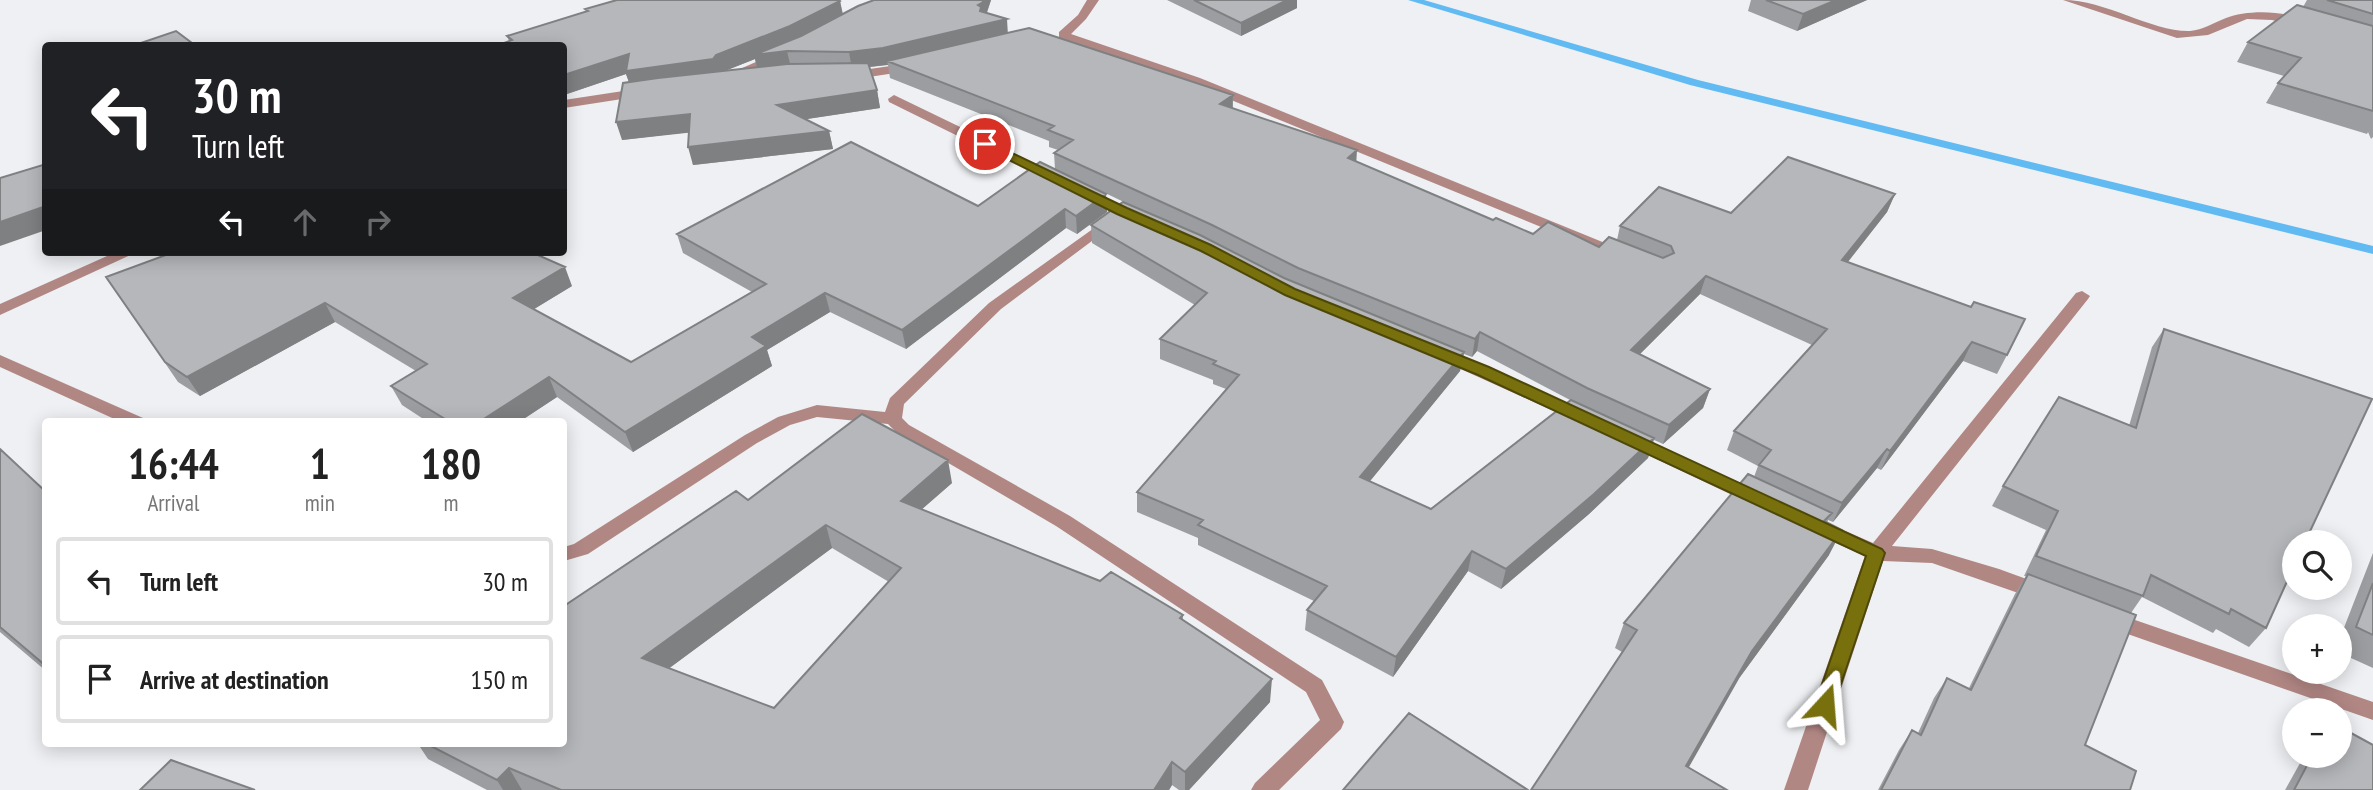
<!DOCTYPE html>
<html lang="en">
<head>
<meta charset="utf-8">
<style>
	:root { --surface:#fff; --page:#f2f2f2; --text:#222; --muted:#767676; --line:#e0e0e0 }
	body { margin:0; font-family:"PT Sans Narrow",sans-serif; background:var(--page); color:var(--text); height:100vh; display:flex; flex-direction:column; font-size:26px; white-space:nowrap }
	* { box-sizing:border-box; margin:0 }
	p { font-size:23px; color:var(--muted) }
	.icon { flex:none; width:38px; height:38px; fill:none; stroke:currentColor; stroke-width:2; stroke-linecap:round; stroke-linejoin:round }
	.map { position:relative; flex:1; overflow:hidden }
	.side { position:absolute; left:42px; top:418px; width:525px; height:329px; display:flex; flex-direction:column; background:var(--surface); border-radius:7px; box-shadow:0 4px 18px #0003 }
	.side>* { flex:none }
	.guide { position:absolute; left:42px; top:42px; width:525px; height:214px; border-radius:7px; box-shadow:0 4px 18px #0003; background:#202124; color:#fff; overflow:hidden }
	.tools { position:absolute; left:2282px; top:530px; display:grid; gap:14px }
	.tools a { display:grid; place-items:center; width:70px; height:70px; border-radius:50%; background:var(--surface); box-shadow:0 4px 18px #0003; font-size:35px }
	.pin { position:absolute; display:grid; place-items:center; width:60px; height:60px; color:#fff; margin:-30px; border:4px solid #fff; border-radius:50%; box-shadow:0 2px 7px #0007 }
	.me { position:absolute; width:77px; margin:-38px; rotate:19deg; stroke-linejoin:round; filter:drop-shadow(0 0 5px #0008) }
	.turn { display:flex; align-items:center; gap:24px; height:147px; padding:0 35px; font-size:32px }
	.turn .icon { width:91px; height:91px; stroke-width:2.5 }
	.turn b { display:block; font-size:49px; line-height:60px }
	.lanes { display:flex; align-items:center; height:66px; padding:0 35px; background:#0003; justify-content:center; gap:35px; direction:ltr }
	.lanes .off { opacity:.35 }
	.eta { display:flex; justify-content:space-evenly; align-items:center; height:119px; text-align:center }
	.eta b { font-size:42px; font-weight:800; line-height:49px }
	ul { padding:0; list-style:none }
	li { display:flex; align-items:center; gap:21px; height:88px; margin:0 14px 10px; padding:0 21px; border:4px solid var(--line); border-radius:7px }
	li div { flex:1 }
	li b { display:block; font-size:26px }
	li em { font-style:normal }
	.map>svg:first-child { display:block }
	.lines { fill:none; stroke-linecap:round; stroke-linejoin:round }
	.stream { fill:#61bbf2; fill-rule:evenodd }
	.minor { fill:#b18784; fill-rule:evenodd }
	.wall { fill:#9c9da0; fill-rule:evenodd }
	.shaded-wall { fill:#7f8082 }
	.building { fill:#b5b7ba; stroke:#7f8082; stroke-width:2; fill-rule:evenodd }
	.route { fill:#786f0d; stroke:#4e4808; stroke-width:2 }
</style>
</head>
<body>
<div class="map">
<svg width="2373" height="790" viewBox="0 0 2373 790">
	<rect width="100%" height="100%" fill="#eef0f3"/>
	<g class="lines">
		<path class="stream" d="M1408,0H1424L1698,80L2373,246V254L1690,85Z"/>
		<path class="minor" d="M1087,0H1099L1086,19L1071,34L1200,78L1627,252L1630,255L1627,258H1617L1192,84L1059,38V32L1078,15Z
			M2063,0C2106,0 2152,32 2190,31C2203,30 2213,23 2226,18C2248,9 2291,10 2310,24L2304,28L2272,20L2247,19L2208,35L2177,38Z
			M777,53L781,54V60L729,81L725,82L719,78Z
			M911,63L917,67L915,70L849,80L843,76L849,72Z
			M643,88L649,92L648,95L564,108V100Z
			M894,95L1059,175L1061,178L1059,181H1049L889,102L888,99Z
			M1086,189L1141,215L1143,218L1141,221H1131L1081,196L1079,193L1081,190Z
			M1111,216L1116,217L1118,220L1116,223L1001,309L904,404L902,418L909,425L1070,516L1322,680L1344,722L1341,729L1279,790H1251L1255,783L1320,720L1306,692L1056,526L897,433L888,424L817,417L790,425L757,443L588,554L564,561V547L574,544L745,435L778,417L817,405L885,412L890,398L989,303Z
			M116,252H137L0,315V304Z
			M2082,291L2090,296L2088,299L1892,546L1932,549L1999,569L2048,587L2051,593L2048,599L2041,601L1932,563L1883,561L1808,790H1784L1865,556L1811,532L1808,527L1811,522H1825L1873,543L2076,293Z
			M1440,348L1586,412L1589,416L1586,420H1574L1434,357L1432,353L1434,349Z
			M0,355L143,418L146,422H121L0,367Z
			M1631,434L1765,494L1768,499L1765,504H1751L1625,444L1622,440L1625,436Z
			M2109,611L2373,702V720L2102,625L2099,619L2102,613Z"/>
	</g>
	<path class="wall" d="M991,0L987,13L1008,33L1233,95V108L1493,220L1533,234L1599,247L1617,240L1620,226L1895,194L1887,212L1848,262L2007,355L1997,374L1963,361L1881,470L1877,468L1833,522L1828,520L1827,523L1829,555L1740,677L1531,790L1622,652L1615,648L1624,623L1754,477L1758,466L1727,450L1734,431L1812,345L1700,294L1640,354L1710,389L1703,408L1663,444L1654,440L1648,458L1589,514L1501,589L1468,571L1393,677L1305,630L1307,610L1314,601L1198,545V538L1137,512V492L1226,389L1213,384V380L1160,359V339L1195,305L1092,243L1091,225L1130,205L1099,190L1106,194L1107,212L1077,234L1066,228L906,349L830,312L767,350L772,366L633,452L557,397L519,422H428L402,405L391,386L416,371L335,322L200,396L178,382L106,277L572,286L534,309L631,362L752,292L683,253L677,234L978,206L1055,169L1054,153L1058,150L1049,147V141L890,78L888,65L869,67L877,90L880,108L806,119L829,131L833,149L693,165L689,132L622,140L629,82L626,74L564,95V46L509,41L507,36L586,12L585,9L840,1L843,14ZM755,59L757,67L724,71ZM1477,351L1570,400L1431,509L1370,481L1460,371L1464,354L1472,357Z
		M1167,0H1297V8L1241,36Z
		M1751,0H1867L1797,31L1748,11Z
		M2307,0H2373V137L2371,139L2368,132L2367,134L2266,103L2278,83L2284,76L2237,62L2248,42L2303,7Z
		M2164,329L2266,628L2249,647L2216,629L2213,633L2142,597L2131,613L2085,745L2130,790H1878L1899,750L1912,730L1918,733L1934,698L1947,678L1969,688L2015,594L2026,576H2024L2046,530L1992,506L2003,486L2129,426L2152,347Z
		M0,449L46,492V671L0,632Z
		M952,483L922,509L1183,615V620L1270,702L1189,790H1179L1172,785L1169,790H487L428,759L418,744H564L748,500ZM832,548L889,582L774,708L669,668Z
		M2373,553V668L2340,653V638Z
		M2304,756H2340L2373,790H2285Z"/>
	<path class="shaded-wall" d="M984,0H991L984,20L1007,19L1008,36L887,61L888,65H886L852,69L849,52Z
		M1287,0H1297V8L1241,36V23Z
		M1836,0H1867L1797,31L1803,14Z
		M840,1L843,17L787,51L791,68L758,72L755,59L720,73L631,88L626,74L564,95V75L629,54L716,55Z
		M877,90L880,108L781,123L777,105Z
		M1233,95L1232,112L1220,104Z
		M690,114L695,132L622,140L616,122Z
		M829,131L833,149L693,165L688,147Z
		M1357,150L1356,167L1348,158Z
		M1106,194L1107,212L1077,234L1076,216Z
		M1895,194L1887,212L1835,278L1842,260Z
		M46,206V230L0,246V222Z
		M1065,209L1066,228L906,349L902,330Z
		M565,267L572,286L521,317L513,298Z
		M1706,276L1700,294L1626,368L1631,350Z
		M825,293L830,312L767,350L772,366L633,452L625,432L752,337Z
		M325,303L335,322L200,396L187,377Z
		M1480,332L1477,351L1472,357L1475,339Z
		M1972,342L1963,361L1881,470L1890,451Z
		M1464,352L1460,371L1357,497L1360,477Z
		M549,377L557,397L519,422H479Z
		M1710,389L1703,408L1663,444L1669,425Z
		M1654,438L1648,458L1589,514L1501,589L1506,569Z
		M1887,449L1877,468L1833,522L1842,503Z
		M948,460L952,483L905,524L901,501Z
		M826,525L832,548L652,681L642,658Z
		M1842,530L1829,555L1740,677L1676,790L1686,766L1752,651Z
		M1472,551L1468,571L1393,677L1396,657Z
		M1272,679L1270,702L1189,790H1185V772Z
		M1172,762V785L1169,790H1154Z
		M509,768L522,790H503L497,780Z"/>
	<path class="building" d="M617,0H839L840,1L790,26L716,55L713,59L626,71L629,54L564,75V46H496L512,40L507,36L588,11L585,9Z
		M874,0H984L982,3L978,5L981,7L980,11L1007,19L883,48L849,52L787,51L754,55L801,36L858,6Z
		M1194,0H1287L1241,23Z
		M1766,0H1836L1803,14Z
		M2327,0H2373V14Z
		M2297,5L2373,26V111L2278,83L2301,58L2248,42Z
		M1029,28L1233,95L1220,104L1357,150L1348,158L1493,220L1496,218L1533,234L1548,222L1599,247L1609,237L1663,258L1674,253L1671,246L1620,226L1659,187L1731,213L1788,157L1895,194L1842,260L1971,307L1974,302L2025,319L2007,355L1972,342L1890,451L1887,449L1842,503L1759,465L1771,450L1734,431L1827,329L1706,276L1631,350L1710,389L1669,425L1587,388L1480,332L1475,339L1298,268L1212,225L1054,153L1073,140L1048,130L1054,126L887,61Z
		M176,31L196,46H132Z
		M868,63L877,90L777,105L829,131L688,147L690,114L616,122L623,83L658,78L787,64Z
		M851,142L978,206L1040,162L1106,194L1076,216L1065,209L902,330L825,293L752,337L766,346L625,432L549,377L479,422H450L391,386L427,364L325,303L187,377L165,362L106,277L174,252H531L565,267L513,298L631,362L766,284L677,234Z
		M46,164V206L0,222V178Z
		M1123,202L1200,235L1284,278L1464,352L1360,477L1431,509L1571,400L1654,438L1594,494L1506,569L1472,551L1396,657L1307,610L1327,586L1198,525L1203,520L1137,492L1239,375L1213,364L1216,361L1160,339L1207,293L1091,225Z
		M2164,329L2372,399L2305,542H2294V566L2266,628L2231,609L2229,614L2151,575L2143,596L2036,556L2058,511L2003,486L2059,397L2136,428Z
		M862,414L948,460L901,501L1100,581L1111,572L1183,615L1180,618L1272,679L1185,772L1172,762L1154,790H561L509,768L497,780L427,744H564V606L736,491L748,500ZM826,525L901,568L774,708L642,658Z
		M0,449L46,492V666L0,627Z
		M1748,474L1832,513L1824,521L1842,530L1752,651L1686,766L1727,790H1531L1637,630L1624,623Z
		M2028,574L2136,615L2085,745L2136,771L2130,790H1881L1912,730L1921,735L1947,678L1971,690Z
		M2373,583V635L2356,627Z
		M1409,713L1528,790H1343Z
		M2340,727L2373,745V790H2294L2312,756H2340Z
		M171,760L255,790H140Z"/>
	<path class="route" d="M985,140L1127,208L1211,245L1295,289L1489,367L1882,549L1885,553L1832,711L1825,713L1818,711L1815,705L1866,556L1478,375L1285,295L1201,251L1117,214L981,146L979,144Z"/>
</svg>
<div class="tools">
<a><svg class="icon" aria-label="search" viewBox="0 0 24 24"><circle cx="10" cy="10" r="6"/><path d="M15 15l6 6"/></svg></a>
<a>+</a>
<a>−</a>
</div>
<div class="pin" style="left:985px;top:144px;background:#d93025"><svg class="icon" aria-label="arrive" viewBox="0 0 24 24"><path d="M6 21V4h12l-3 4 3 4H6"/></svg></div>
<svg class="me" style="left:1825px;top:705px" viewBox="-20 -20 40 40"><path d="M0-17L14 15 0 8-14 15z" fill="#786f0d" stroke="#fff" stroke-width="4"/></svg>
<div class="guide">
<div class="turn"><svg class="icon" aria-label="left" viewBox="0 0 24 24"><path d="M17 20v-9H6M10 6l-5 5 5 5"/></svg><div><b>30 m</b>Turn left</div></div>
<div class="lanes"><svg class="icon" aria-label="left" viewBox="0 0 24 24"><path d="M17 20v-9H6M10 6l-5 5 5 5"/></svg><svg class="icon off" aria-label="ahead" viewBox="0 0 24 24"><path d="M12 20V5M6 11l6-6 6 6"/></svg><svg class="icon off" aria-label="right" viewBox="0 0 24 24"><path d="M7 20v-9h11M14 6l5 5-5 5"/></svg></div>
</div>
<section class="side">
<div class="eta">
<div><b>16:44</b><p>Arrival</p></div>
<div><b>1</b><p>min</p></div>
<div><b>180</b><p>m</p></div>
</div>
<ul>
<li><svg class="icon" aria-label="left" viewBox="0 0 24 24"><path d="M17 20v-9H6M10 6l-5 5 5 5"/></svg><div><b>Turn left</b></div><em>30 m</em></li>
<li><svg class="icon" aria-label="arrive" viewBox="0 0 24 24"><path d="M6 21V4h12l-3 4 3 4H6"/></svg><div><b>Arrive at destination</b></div><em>150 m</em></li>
</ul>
</section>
</div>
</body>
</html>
